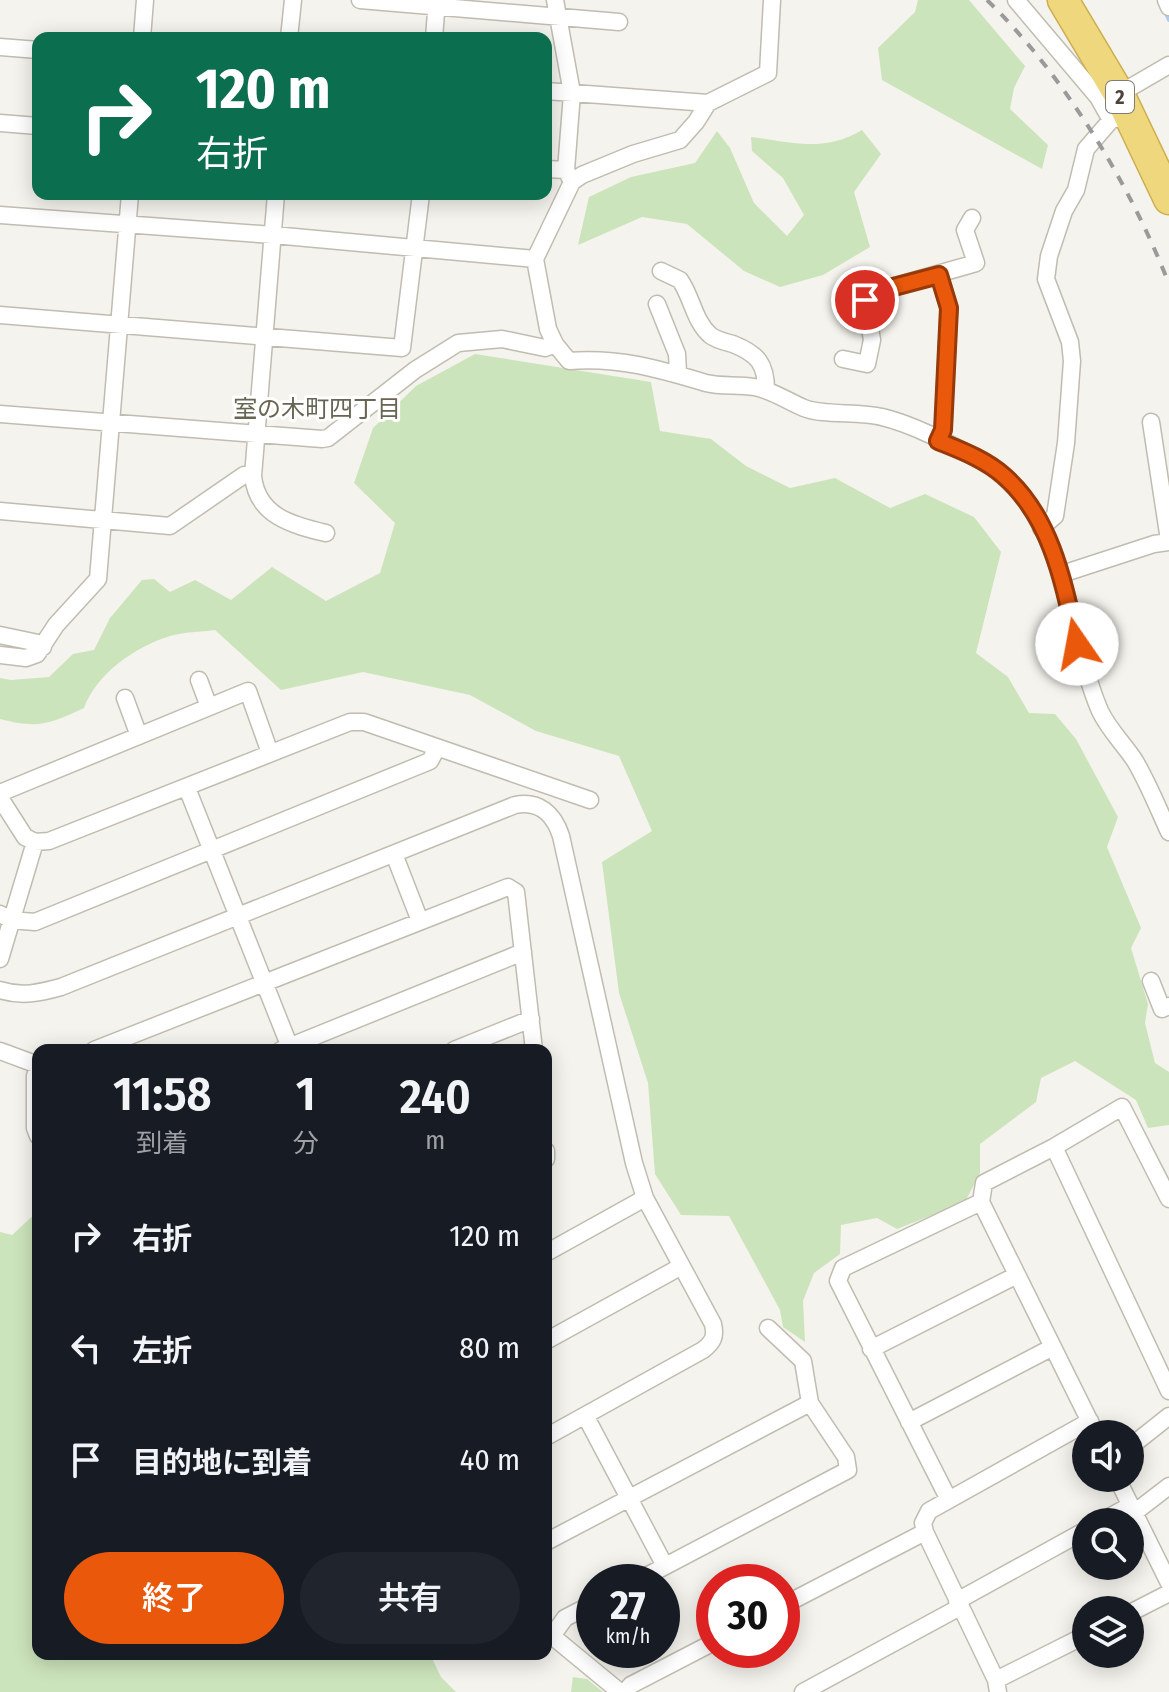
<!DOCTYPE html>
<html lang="ja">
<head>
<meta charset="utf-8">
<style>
	:root { --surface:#171b24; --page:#20242c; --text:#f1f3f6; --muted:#9ea1a6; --accent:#ea580c }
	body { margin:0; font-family:"Fira Sans Condensed","Noto Sans JP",sans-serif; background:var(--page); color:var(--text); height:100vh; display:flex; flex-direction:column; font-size:30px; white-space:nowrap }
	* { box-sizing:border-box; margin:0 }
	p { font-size:26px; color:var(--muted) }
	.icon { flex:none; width:44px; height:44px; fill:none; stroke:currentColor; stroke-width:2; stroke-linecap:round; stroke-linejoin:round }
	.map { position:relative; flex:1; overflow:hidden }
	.drawer { position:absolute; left:32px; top:1044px; width:520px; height:616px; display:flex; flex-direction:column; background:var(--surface); border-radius:16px; box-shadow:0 4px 20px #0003 }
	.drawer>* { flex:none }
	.hud { position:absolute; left:32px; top:32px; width:520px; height:168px; border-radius:16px; box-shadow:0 4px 20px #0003; background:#0b6e4f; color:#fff; overflow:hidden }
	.buttons { position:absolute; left:1072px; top:1420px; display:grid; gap:16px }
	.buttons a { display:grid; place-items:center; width:72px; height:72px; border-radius:50%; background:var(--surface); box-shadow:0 4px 20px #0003; font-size:40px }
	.speed { position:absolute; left:576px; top:1564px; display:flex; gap:16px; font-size:40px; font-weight:700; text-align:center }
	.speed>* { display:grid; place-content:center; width:104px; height:104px; border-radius:50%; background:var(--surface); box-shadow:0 4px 20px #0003; line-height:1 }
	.speed small { font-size:20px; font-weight:400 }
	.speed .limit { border:12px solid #d22; background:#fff; color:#111 }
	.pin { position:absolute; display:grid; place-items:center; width:68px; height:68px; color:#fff; margin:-34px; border:4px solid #fff; border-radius:50%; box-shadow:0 2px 8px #0007 }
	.me { position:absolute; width:88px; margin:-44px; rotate:348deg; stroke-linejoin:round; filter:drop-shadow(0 0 6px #0008) }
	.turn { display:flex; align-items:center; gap:28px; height:168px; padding:0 32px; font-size:36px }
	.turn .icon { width:104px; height:104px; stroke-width:2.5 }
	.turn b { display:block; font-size:56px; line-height:68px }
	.eta { display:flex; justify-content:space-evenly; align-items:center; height:136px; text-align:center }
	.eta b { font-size:48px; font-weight:600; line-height:56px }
	.action { display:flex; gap:16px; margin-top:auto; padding:16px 32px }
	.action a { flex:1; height:92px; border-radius:48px; background:var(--accent); color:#fff; font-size:32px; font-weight:600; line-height:92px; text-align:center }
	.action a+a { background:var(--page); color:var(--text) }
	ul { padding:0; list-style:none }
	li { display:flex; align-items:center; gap:24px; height:112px; padding:0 32px }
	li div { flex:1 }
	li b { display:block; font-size:30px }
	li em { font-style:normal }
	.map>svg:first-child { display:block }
	.green { fill:#cce4bb }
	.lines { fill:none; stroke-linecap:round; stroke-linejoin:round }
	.stream { stroke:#b1ccea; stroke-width:4 }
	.street-casing { stroke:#c0bcb0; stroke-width:19 }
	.highway-casing { stroke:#cdae4e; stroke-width:33 }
	.street { stroke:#fff; stroke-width:16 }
	.highway { stroke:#efd77e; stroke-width:30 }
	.rail { stroke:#9a9a9a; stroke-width:4; stroke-dasharray:10 10; stroke-linecap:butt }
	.route-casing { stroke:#983908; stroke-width:20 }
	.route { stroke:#ea580c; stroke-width:14 }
	.labels { text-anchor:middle; stroke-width:6; stroke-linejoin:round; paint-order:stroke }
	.shield { fill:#fff; stroke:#807d76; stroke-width:2 }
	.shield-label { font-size:20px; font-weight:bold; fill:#49453b }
	.neighbourhood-label { font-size:24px; fill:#6a6453; stroke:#fff }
</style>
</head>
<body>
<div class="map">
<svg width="1169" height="1692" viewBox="0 0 1169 1692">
	<rect width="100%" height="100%" fill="#f5f3ed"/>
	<path class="green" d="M918,0H969L1025,66L1014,88L1010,109L1048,145L1042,169L882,80L878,48L915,12Z
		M862,130L881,154L854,192L870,247L823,275L780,287L744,271L687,224L642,217L578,245L589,197L631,177L695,163L717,131L730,148L754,203L787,236L804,215L783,178L752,151L751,137C793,142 823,153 862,130Z
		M475,354L651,382L660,431L711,439L746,466L790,488L835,478L890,508L925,494L974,517L1001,552L976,653L1008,677L1029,713L1055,714L1076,739L1118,817L1107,847L1141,928L1131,948L1148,1004L1145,1023L1155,1063L1169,1072V1125L1148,1128L1136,1100L1075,1061L1041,1078L1036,1102L980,1144V1173L965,1202L897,1229L877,1218L841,1225L840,1254L814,1273L803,1301L805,1342L783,1327L780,1310L729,1216L681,1215L655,1174L648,1083L619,993L602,862L652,831L619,756L536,731L470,695L363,672L281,690L215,630C200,632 184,632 170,636C135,647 97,673 84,708C49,724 39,729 0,719V678L11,680L49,677L73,654L94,650L110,618L142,580L154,579L170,592L195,580L231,600L272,567L326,601L380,573L395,523L354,483L373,428L416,386Z
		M38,1211V1654H430L441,1677L456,1692H0V1232L12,1235Z
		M573,1677L587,1679L603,1692H571Z"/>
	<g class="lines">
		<path class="stream" d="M1164,9L1169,20"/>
		<g class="street-casing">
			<path id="street" d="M360,0L619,22
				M555,0L572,93L566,170L572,182
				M1016,0L1098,97L1111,120
				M1166,0L1169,7
				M142,38L145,0
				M289,38L293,0
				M434,38L437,0
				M0,47L38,50
				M546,91L708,103L768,73L772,0
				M1119,94L1169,65
				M708,103L696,122L680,140L633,154L582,175L572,182L535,259L548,329L555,344L569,361C619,357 659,369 706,383C721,387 738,384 754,387C772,390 787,401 804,408C824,416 858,411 882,417C912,424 948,443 976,458C1069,506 1064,627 1100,711C1109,730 1124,744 1135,761C1148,783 1158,808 1169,832
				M0,123L38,126
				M546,169L566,170
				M276,194L253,476C257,516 292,525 326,533
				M0,215L273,235L535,259
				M661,271L680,280C692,297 694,321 710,335C716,340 725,342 733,344C758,354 766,364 766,390
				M657,304L677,354L678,372
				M0,315L402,348L421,194
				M843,359L867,364L872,340L865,300L871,293L976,263L965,230L972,218
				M0,414L322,439L328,438L415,370L458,343L502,339L545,348L555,344
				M1151,422L1169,540
				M938,441L943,430L949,308L939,275
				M0,511L170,526L244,475L253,476
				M1041,528L1055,516L1066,443L1072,361L1070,342L1046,279L1049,256L1064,211L1076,190L1086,149L1111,120L1130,116
				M1062,574L1154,544L1169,542
				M0,635L38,643L43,647
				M0,655L26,658L37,654L56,625L98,579L130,194
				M199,680L209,707
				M125,698L139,736
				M187,788L291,1050
				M0,793L248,691L270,753
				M0,798L25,837L35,842L49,841L350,722H364L590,800
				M394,854L420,921
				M0,914L11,920L35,922L430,761L437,748
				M0,959L35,842
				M1151,981L1162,1009L1169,1006
				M0,990C22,997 39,993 61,987L515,805C539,800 554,814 561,836L634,1163L645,1198L713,1324C716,1337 713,1342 703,1350L546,1437
				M94,1050L508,887L516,892L534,1050
				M281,1050L523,952
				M454,1050L531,1019
				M0,1051L38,1065
				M38,1067L35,1076V1128L38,1136
				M1054,1147L1169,1391
				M546,1151V1159
				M546,1253L645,1198
				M546,1341L680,1267
				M871,1349L1017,1275
				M586,1417L665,1566
				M909,1422L1053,1347
				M1096,1434L981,1202L984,1183L1054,1147L1122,1107L1169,1199
				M1130,1447L1169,1416
				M1117,1478L1169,1583
				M949,1500L838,1281L843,1268L981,1202
				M1134,1513L1169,1486
				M1100,1522L1131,1505
				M546,1542L810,1403
				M635,1582L848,1470L846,1457L810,1403L803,1361L768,1328
				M957,1601L1086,1530
				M782,1606L925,1532
				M1130,1613L1169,1593
				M546,1631L620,1692
				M552,1636L565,1618L594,1603
				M996,1680L1086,1635
				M625,1692L631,1685L714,1642
				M803,1692L960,1607
				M998,1692L996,1680L925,1532L923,1523L929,1511L1090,1421"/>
		</g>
		<g class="highway-casing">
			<path id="highway" d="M1063,0L1119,94L1169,199"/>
		</g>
		<use href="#street" class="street"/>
		<use href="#highway" class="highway"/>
		<path class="rail" d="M987,0C1064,75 1130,184 1169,284"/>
	</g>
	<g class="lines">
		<g class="route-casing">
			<path id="route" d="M865,300L871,293L939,275L949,308L943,430L938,441C960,450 985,459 1004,476C1052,518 1064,585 1077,644"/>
		</g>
		<use href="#route" class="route"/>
	</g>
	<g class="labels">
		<rect class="shield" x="1106" y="81" width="28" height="32" rx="6"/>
		<g class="shield-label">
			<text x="1120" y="104">2</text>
		</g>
		<g class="neighbourhood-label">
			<text x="317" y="417">室の木町四丁目</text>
		</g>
	</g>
</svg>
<div class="buttons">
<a><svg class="icon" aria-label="sound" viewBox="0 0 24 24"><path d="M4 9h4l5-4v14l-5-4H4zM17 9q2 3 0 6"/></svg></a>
<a><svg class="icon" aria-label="search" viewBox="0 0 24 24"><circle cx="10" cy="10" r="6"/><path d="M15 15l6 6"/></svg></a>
<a><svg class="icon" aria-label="layers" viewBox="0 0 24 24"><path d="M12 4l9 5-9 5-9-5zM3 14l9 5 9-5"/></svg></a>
</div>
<div class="speed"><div>27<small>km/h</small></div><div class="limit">30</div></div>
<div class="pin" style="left:865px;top:300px;background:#d93025"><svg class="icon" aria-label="arrive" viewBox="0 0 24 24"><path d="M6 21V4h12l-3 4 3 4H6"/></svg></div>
<svg class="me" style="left:1077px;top:644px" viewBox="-20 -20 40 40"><circle r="19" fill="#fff"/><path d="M0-13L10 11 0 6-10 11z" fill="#ea580c"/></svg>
<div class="hud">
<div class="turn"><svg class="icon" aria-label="right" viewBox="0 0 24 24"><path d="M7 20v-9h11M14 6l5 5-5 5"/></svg><div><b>120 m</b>右折</div></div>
</div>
<section class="drawer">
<div class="eta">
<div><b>11:58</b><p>到着</p></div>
<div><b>1</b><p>分</p></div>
<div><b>240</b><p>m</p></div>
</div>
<ul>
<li><svg class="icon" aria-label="right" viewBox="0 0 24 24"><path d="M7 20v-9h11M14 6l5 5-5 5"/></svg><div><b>右折</b></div><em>120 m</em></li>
<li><svg class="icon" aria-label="left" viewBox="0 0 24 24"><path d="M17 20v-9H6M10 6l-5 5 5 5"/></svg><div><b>左折</b></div><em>80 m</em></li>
<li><svg class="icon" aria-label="arrive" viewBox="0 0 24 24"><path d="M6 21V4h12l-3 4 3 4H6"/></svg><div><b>目的地に到着</b></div><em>40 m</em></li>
</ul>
<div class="action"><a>終了</a><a>共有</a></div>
</section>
</div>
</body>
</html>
